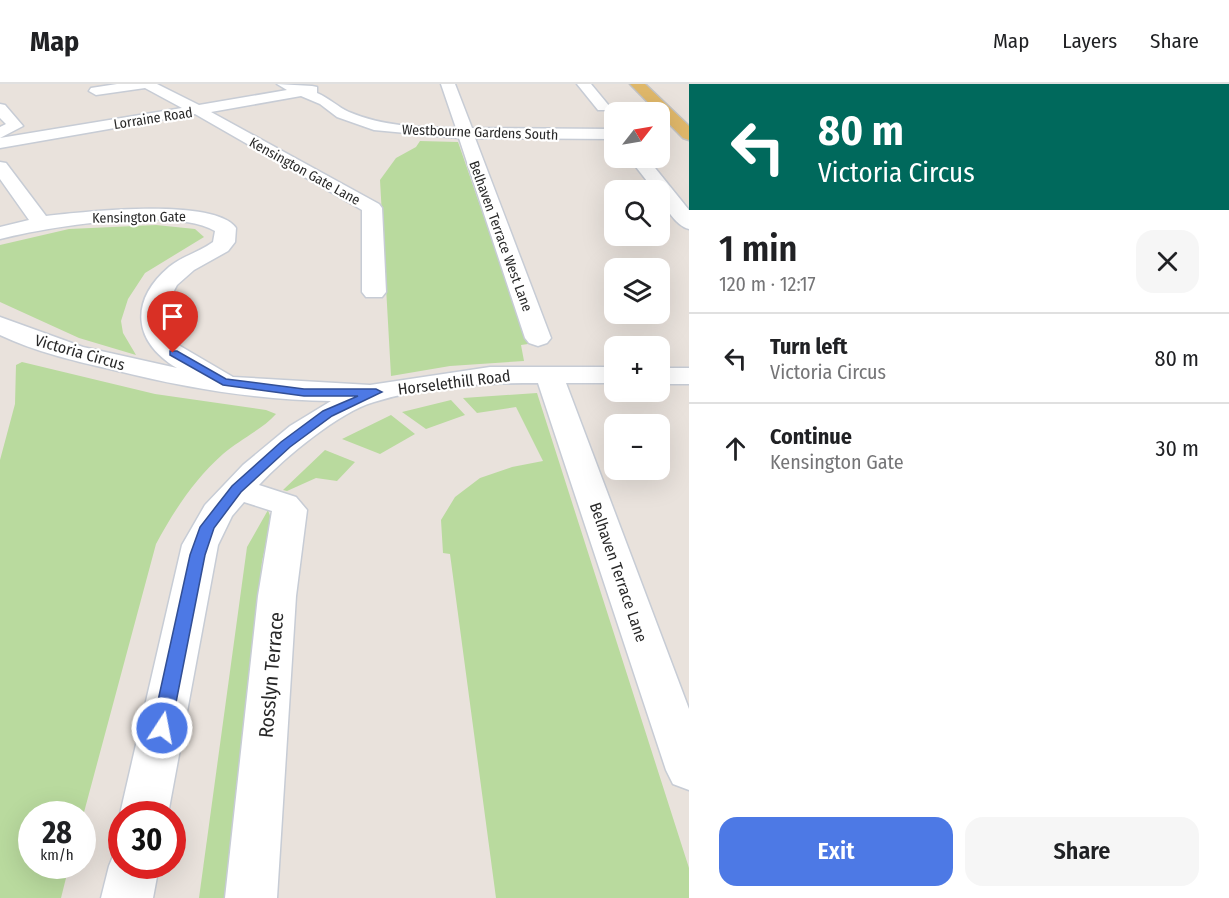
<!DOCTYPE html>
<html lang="en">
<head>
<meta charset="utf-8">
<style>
	:root { --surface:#fff; --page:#f6f6f6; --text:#202124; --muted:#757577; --line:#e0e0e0; --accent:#4d79e5 }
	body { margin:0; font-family:"Fira Sans Condensed",sans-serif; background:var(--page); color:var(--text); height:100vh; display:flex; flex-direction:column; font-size:22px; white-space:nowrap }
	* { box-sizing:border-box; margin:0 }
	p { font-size:20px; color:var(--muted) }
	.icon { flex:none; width:33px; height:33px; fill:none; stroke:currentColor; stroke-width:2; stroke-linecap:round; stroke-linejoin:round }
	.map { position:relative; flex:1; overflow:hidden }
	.panel { display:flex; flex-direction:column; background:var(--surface); width:540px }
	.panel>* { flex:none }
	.hud { background:#00695c; color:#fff; overflow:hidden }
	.needle { width:39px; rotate:59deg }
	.buttons { position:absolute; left:604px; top:18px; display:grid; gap:12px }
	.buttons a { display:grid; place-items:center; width:66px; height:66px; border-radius:12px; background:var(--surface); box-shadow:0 6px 24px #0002; font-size:30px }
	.speed { position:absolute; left:18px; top:717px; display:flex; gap:12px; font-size:30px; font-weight:700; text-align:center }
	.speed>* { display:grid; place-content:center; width:78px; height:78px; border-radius:50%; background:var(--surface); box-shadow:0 6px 24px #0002; line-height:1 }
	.speed small { font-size:15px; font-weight:400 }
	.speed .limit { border:9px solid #d22; background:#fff; color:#111 }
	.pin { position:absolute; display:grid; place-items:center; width:51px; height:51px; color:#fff; margin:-62px -26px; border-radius:50% 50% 50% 0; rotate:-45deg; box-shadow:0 0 6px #0007 }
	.pin .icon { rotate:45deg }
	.me { position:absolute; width:66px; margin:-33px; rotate:11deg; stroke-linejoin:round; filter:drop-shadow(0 0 4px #0008) }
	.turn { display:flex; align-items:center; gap:21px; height:126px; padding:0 30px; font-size:27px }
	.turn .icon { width:78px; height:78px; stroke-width:2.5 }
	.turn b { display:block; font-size:42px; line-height:51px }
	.round { display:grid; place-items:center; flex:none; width:63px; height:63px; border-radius:18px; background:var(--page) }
	.overview { display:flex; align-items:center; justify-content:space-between; height:102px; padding:0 30px }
	h1 { font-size:36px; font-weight:600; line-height:45px }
	.cta { display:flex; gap:12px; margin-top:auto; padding:12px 30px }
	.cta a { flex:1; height:69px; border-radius:18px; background:var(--accent); color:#fff; font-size:24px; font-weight:600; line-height:69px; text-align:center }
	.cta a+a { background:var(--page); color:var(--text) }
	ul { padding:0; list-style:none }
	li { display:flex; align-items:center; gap:18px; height:90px; padding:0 30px; border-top:2px solid var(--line) }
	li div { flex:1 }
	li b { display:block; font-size:22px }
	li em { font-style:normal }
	header { display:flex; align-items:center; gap:36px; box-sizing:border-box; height:84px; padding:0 30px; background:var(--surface); border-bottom:2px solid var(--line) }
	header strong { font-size:28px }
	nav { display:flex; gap:33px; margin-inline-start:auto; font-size:21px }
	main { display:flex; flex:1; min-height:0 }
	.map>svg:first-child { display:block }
	.green { fill:#b9da9e }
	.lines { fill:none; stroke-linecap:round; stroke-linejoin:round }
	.minor-casing { stroke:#c7ccd5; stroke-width:3 }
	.major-casing { stroke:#c3c3c3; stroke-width:3 }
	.minor { fill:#fff; fill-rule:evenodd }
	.major { fill:#e0b86a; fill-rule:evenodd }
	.route { fill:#4d79e5; stroke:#324f95; stroke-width:1.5 }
	.labels { text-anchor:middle; stroke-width:4.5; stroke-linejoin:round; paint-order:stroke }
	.far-street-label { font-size:14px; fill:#292929; stroke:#fff }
	.street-label { font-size:16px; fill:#292929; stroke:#fff }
	.near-street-label { font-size:20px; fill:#292929; stroke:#fff }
</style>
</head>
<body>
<header>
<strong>Map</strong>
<nav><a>Map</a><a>Layers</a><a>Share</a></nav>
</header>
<main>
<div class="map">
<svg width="689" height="814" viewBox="0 0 689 814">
	<rect width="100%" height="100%" fill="#e9e2dc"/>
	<path class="green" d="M420,57L458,58L528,260L521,261L524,277L450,282L391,292L380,96L396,74L416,63Z
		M156,141L195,145L204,153L145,189L128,215L121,237L123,249L136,271L79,254L0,218V161L69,145Z
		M22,278L155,310L266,326L276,330C263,345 239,356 223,370C194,396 175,425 156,460L83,732L32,730V782H69L61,814H0V376L15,320L16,281Z
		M537,309L689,784V814H496L450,470L443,469L441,436L455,413L480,394L512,383L543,377L516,323L477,329L463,314Z
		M451,316L465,331L426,345L402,328Z
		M391,331L415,350L380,370L342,355Z
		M325,366L355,378L337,397L316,394L287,407L283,406Z
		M268,426L271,435L262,478L225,814H199L247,463Z"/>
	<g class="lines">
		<g class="minor-casing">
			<path id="minor" d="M117,0H157L199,21L287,6L277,0L312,2L317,3V9C329,14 338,23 349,28C382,42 420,44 456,44L441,0H455L472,44L615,45V55L475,54L551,254L547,259L538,262L529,259L525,254L459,54L374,46L337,33L320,20L301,12L211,28L379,120L382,124L386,208L382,213H366L362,208V126L195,30L0,64V54L182,24L145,4L96,11L89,7L91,4Z
				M577,0H591L610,23L608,26H598Z
				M0,20L5,21L23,42L0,54V43L6,40L0,34Z
				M629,74H647L689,126V145C676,142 660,119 660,106H654Z
				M0,78L6,79L46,132C83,128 214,113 236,144L235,158L228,167L194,186L177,201L169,216L165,237L168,248L175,259L233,293L370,301L490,283H615V299H566L689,625V706L673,700L666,686L538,299C484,299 426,302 374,318C339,328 284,374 259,401L296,413L307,426L296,512L277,814H225L258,512L272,427L244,418L232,432L218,461L168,730H122V734L120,730L182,461L205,421L243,381L290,342L331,317C258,316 185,304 114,286C75,277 36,268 0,251V233L83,263L177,284C133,258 129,217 169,183C182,172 200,168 213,158L215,147C172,122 48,143 0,155V143L29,136L0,95Z
				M660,284H689V300H660Z
				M122,763V782H159L153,814H101L109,782L116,765Z"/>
		</g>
		<g class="major-casing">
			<path id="major" d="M630,0H645L689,42V56L683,54Z"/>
		</g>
		<use href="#minor" class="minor"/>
		<use href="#major" class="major"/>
	</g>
	<path class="route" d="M170,267H177L226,295L304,305H376L382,308L332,332L290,363L241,408L214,444L205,471L171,644L168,650L162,652L155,650L152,644L190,471L200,443L232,402L281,358L323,327L358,312H304L223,301L170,271Z"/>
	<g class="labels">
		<g class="far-street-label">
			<text transform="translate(153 34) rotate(-9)" y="5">Lorraine Road</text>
			<text transform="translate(480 48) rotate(2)" y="5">Westbourne Gardens South</text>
			<text transform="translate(305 87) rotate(29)" y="5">Kensington Gate Lane</text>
			<text transform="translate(139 133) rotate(-1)" y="5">Kensington Gate</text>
			<text transform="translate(501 152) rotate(70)" y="5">Belhaven Terrace West Lane</text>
		</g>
		<g class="street-label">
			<text transform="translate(80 268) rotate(16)" y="6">Victoria Circus</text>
			<text transform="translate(454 298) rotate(-7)" y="6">Horselethill Road</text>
			<text transform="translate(619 488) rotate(71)" y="6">Belhaven Terrace Lane</text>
		</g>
		<g class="near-street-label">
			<text transform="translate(271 591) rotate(-85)" y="7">Rosslyn Terrace</text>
		</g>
	</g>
</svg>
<div class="buttons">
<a><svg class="needle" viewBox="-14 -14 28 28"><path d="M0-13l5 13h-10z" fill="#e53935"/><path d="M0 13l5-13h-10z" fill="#757577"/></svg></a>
<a><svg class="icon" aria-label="search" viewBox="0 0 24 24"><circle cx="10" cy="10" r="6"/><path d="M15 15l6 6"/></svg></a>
<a><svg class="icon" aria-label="layers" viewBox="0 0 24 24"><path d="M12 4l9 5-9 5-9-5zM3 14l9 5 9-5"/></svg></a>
<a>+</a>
<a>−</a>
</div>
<div class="speed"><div>28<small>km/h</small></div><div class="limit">30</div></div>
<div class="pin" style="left:173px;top:269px;background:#d93025"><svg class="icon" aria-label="arrive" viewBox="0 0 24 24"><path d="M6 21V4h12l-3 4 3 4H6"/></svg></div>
<svg class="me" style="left:162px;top:644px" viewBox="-20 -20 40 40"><circle r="17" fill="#4d79e5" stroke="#fff" stroke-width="3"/><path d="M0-11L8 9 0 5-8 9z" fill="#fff"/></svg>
</div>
<section class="panel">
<div class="hud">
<div class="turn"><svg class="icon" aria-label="left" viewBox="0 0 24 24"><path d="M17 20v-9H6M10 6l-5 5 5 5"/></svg><div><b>80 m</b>Victoria Circus</div></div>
</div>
<div class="overview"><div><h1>1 min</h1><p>120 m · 12:17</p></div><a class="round"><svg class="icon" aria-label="close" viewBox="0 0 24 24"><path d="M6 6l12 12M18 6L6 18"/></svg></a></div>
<ul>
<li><svg class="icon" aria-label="left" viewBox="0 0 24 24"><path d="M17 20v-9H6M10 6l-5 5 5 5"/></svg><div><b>Turn left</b><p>Victoria Circus</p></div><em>80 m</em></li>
<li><svg class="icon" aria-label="ahead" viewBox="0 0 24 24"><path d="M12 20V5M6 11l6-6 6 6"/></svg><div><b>Continue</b><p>Kensington Gate</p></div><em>30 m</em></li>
</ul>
<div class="cta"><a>Exit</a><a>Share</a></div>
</section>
</main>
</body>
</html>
